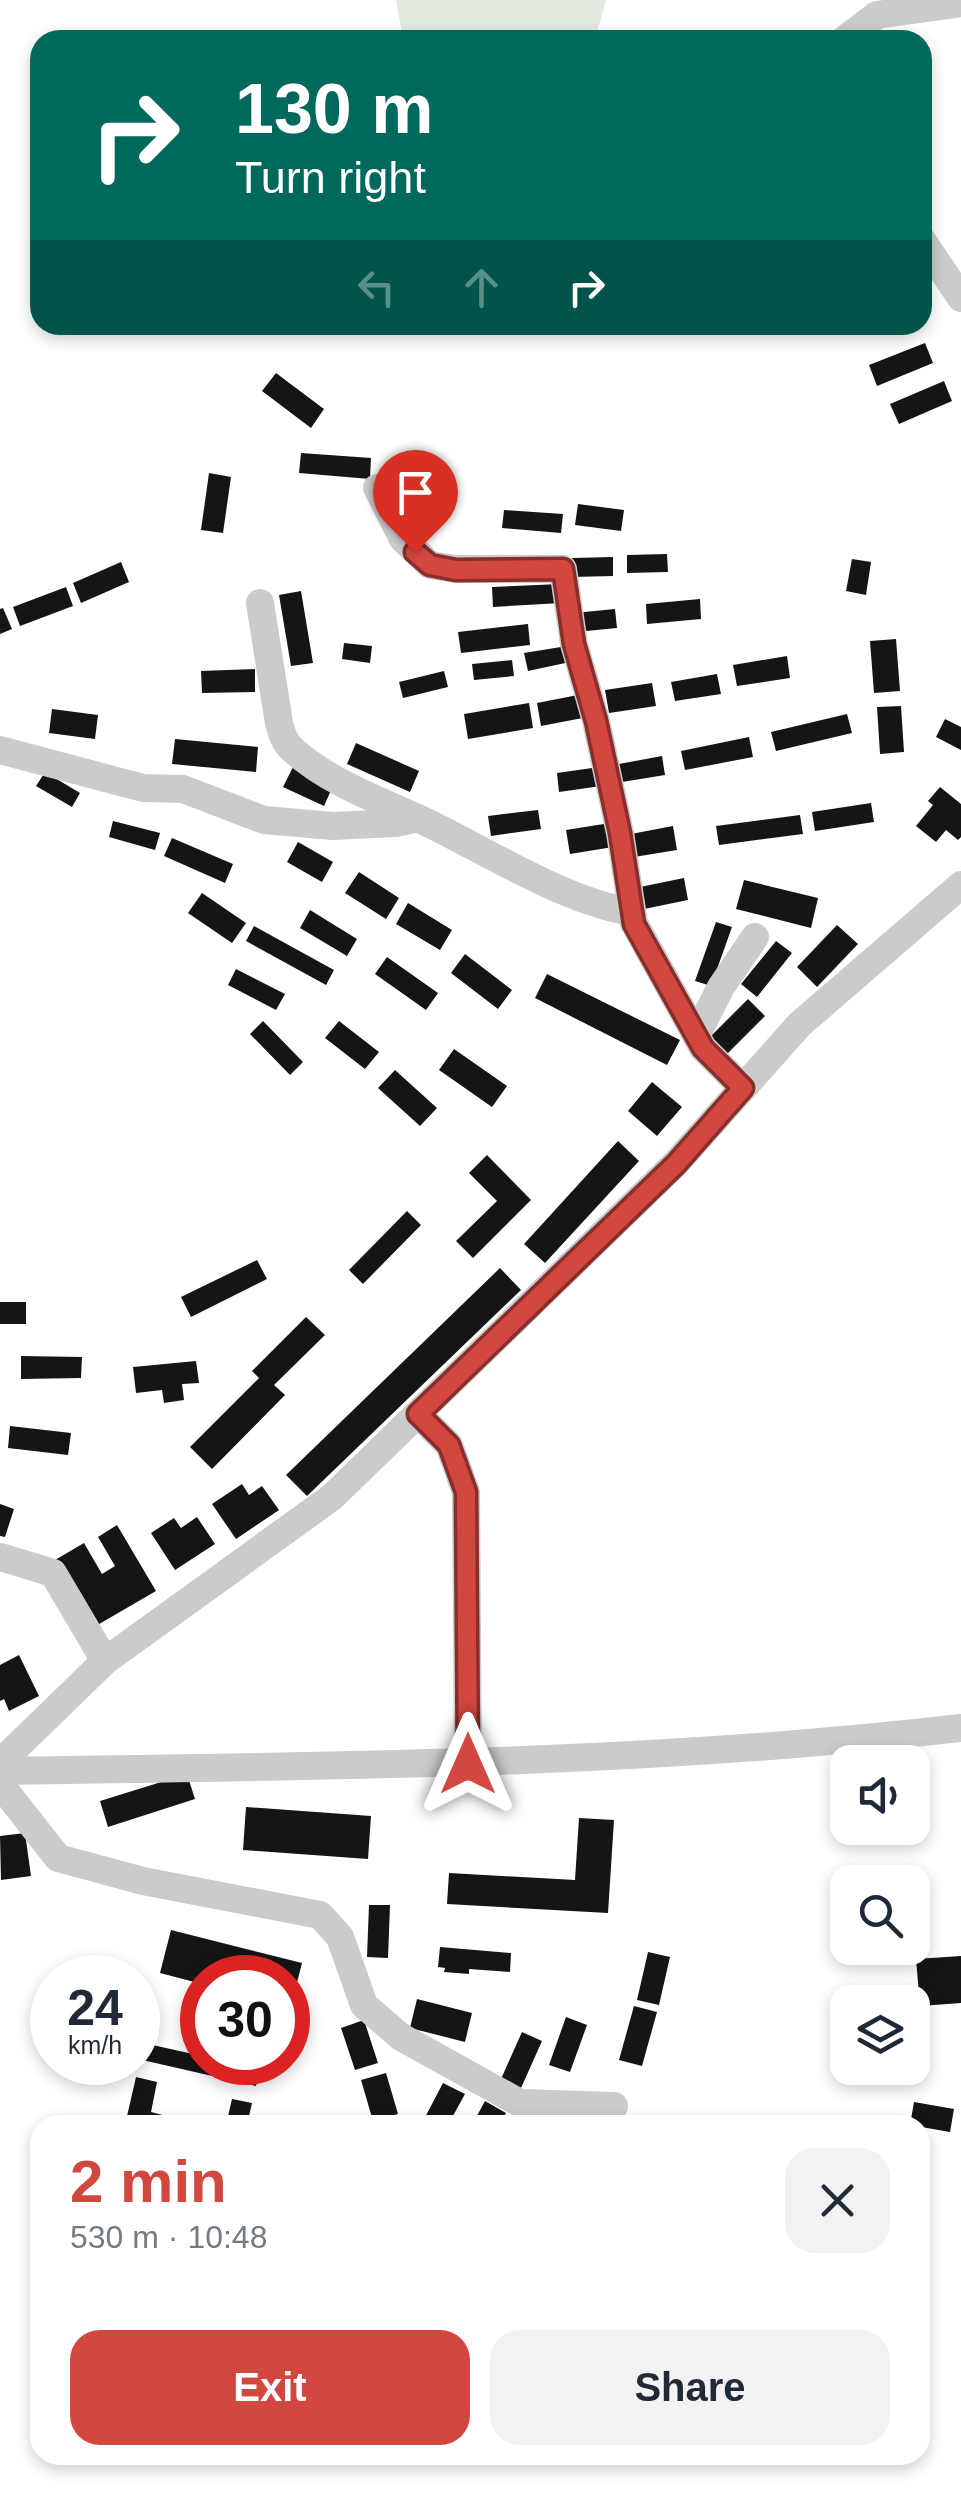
<!DOCTYPE html>
<html lang="en">
<head>
<meta charset="utf-8">
<style>
	:root { --surface:#fff; --page:#f2f2f3; --text:#1f2937; --muted:#747a83; --accent:#d34741 }
	body { margin:0; font-family:Arial,sans-serif; background:var(--page); color:var(--text); height:100vh; display:flex; flex-direction:column; font-size:38px; white-space:nowrap }
	* { box-sizing:border-box; margin:0 }
	p { font-size:32px; color:var(--muted) }
	.icon { flex:none; width:55px; height:55px; fill:none; stroke:currentColor; stroke-width:2; stroke-linecap:round; stroke-linejoin:round }
	.map { position:relative; flex:1; overflow:hidden }
	.sheet { position:absolute; left:30px; top:2115px; width:900px; height:350px; display:flex; flex-direction:column; background:var(--surface); border-radius:30px; box-shadow:0 5px 15px #0003 }
	.sheet>* { flex:none }
	.guide { position:absolute; left:30px; top:30px; width:902px; height:305px; border-radius:30px; box-shadow:0 5px 15px #0003; background:#00695c; color:#fff; overflow:hidden }
	.fabs { position:absolute; left:830px; top:1745px; display:grid; gap:20px }
	.fabs a { display:grid; place-items:center; width:100px; height:100px; border-radius:20px; background:var(--surface); box-shadow:0 5px 15px #0003; font-size:50px }
	.speed { position:absolute; left:30px; top:1955px; display:flex; gap:20px; font-size:50px; font-weight:700; text-align:center }
	.speed>* { display:grid; place-content:center; width:130px; height:130px; border-radius:50%; background:var(--surface); box-shadow:0 5px 15px #0003; line-height:1 }
	.speed small { font-size:25px; font-weight:400 }
	.speed .limit { border:15px solid #d22; background:#fff; color:#111 }
	.pin { position:absolute; display:grid; place-items:center; width:85px; height:85px; color:#fff; margin:-102px -42px; border-radius:50% 50% 50% 0; rotate:-45deg; box-shadow:0 0 10px #0007 }
	.pin .icon { rotate:45deg }
	.me { position:absolute; width:110px; margin:-55px; rotate:0deg; stroke-linejoin:round; filter:drop-shadow(0 0 8px #0008) }
	.turn { display:flex; align-items:center; gap:35px; height:210px; padding:0 40px; font-size:45px }
	.turn .icon { width:130px; height:130px; stroke-width:2.5 }
	.turn b { display:block; font-size:70px; line-height:85px }
	.lanes { display:flex; align-items:center; height:95px; padding:0 40px; background:#0003; justify-content:center; gap:50px; direction:ltr }
	.lanes .off { opacity:.35 }
	.round { display:grid; place-items:center; flex:none; width:105px; height:105px; border-radius:30px; background:var(--page) }
	.overview { display:flex; align-items:center; justify-content:space-between; height:170px; padding:0 40px }
	h1 { font-size:60px; font-weight:600; line-height:75px; color:var(--accent) }
	.primary-button { display:flex; gap:20px; margin-top:auto; padding:20px 40px }
	.primary-button a { flex:1; height:115px; border-radius:30px; background:var(--accent); color:#fff; font-size:40px; font-weight:600; line-height:115px; text-align:center }
	.primary-button a+a { background:var(--page); color:var(--text) }
	.map>svg:first-child { display:block }
	.green { fill:#e2eadd }
	.building { fill:#151515 }
	.lines { fill:none; stroke-linecap:round; stroke-linejoin:round }
	.minor { stroke:#cbcbcb; stroke-width:28 }
	.route-casing { stroke:#892e2a; stroke-width:25 }
	.route { stroke:#d34741; stroke-width:18 }
</style>
</head>
<body>
<div class="map">
<svg width="961" height="2497" viewBox="0 0 961 2497">
	<rect width="100%" height="100%" fill="#fff"/>
	<path class="green" d="M396,0H606L595,40H403Z"/>
	<path class="building" d="M861,325H892L865,335Z
		M925,343L933,363L877,386L869,365Z
		M276,373L324,409L311,428L262,391Z
		M944,381L952,401L899,424L890,404Z
		M301,453L371,458L370,479L299,473Z
		M209,473L231,477L223,533L201,530Z
		M578,504L624,510L621,531L575,525Z
		M504,510L563,514L561,533L502,528Z
		M667,554L668,572L627,573V555Z
		M613,557V576L572,577V558Z
		M852,559L871,562L866,595L846,591Z
		M121,562L129,582L81,603L73,583Z
		M560,584L561,603L493,607L492,587Z
		M66,587L73,606L20,626L13,607Z
		M301,591L313,663L291,666L279,595Z
		M700,599L701,619L647,624L646,604Z
		M3,608L12,629L0,634V609Z
		M615,609L617,628L576,632L574,613Z
		M528,624L530,645L461,653L458,632Z
		M896,639L900,691L874,693L870,641Z
		M344,643L372,646L370,663L342,659Z
		M567,646L570,662L528,671L524,653Z
		M787,656L790,678L737,686L733,665Z
		M512,660L514,676L474,680L472,664Z
		M255,669V692L202,693L201,671Z
		M444,671L448,687L403,698L399,682Z
		M717,674L721,694L675,701L671,682Z
		M652,683L656,706L609,713L605,690Z
		M583,694L588,717L541,726L537,703Z
		M529,703L533,728L468,739L464,714Z
		M901,706L904,752L880,754L877,707Z
		M52,709L98,715L95,739L49,733Z
		M847,714L852,733L776,751L771,732Z
		M945,719L961,727V750L936,737Z
		M749,737L753,757L685,770L681,751Z
		M175,739L258,747L256,772L172,764Z
		M356,743L419,771L410,792L347,764Z
		M662,756L665,775L622,782L619,764Z
		M293,767L333,786L324,806L283,787Z
		M599,767L601,786L559,792L557,773Z
		M45,772L80,793L72,807L36,786Z
		M940,787L961,804V837L958,840L946,830L936,842L916,826L933,805L928,801Z
		M871,803L874,822L815,831L812,812Z
		M538,810L541,829L491,836L488,816Z
		M800,815L803,834L719,845L716,826Z
		M113,821L160,833L155,850L109,837Z
		M610,823L613,847L570,854L566,830Z
		M673,826L677,850L634,857L631,834Z
		M172,838L233,864L225,883L164,856Z
		M298,842L333,862L322,882L287,862Z
		M359,872L399,898L386,919L345,893Z
		M684,878L688,900L644,909L640,887Z
		M744,880L818,898L811,928L736,909Z
		M202,893L246,923L232,943L188,913Z
		M408,903L452,930L440,950L396,924Z
		M310,910L357,939L347,956L300,928Z
		M716,922L732,927L711,986L695,981Z
		M837,925L858,944L817,987L797,967Z
		M254,926L334,970L326,985L246,941Z
		M776,941L792,953L757,997L741,984Z
		M465,954L512,990L498,1009L451,973Z
		M387,957L438,993L426,1010L375,974Z
		M236,969L285,994L276,1010L228,985Z
		M547,974L680,1040L667,1065L535,998Z
		M748,999L765,1016L727,1054L710,1037Z
		M263,1021L303,1062L290,1075L250,1034Z
		M339,1021L379,1052L365,1069L325,1038Z
		M454,1049L507,1086L492,1107L439,1070Z
		M395,1070L437,1108L420,1126L378,1088Z
		M652,1082L682,1107L657,1136L628,1111Z
		M618,1141L639,1161L545,1263L524,1244Z
		M487,1155L531,1200L473,1258L456,1241L497,1201L469,1173Z
		M407,1211L421,1225L363,1284L349,1270Z
		M257,1260L267,1279L191,1317L181,1297Z
		M500,1268L521,1290L307,1496L286,1475Z
		M0,1302H26V1324H0Z
		M306,1317L325,1335L274,1385L285,1395L212,1469L190,1447L259,1378L252,1371Z
		M21,1356L82,1357L81,1378L21,1379Z
		M196,1361L199,1383L182,1384L184,1400L164,1403L162,1390L136,1393L133,1367Z
		M10,1426L71,1433L68,1455L8,1448Z
		M242,1484L249,1495L262,1486L279,1510L236,1539L212,1504Z
		M0,1504L14,1509L5,1537L0,1536Z
		M197,1517L215,1544L175,1570L151,1533L174,1518L181,1528Z
		M117,1525L156,1591L94,1627L55,1560L84,1543L102,1574L115,1566L98,1537Z
		M19,1655L39,1696L9,1711L4,1699L0,1701V1665Z
		M187,1774L195,1799L108,1827L100,1801Z
		M246,1807L371,1816L368,1859L243,1850Z
		M579,1818L614,1820L608,1913L447,1904L449,1873L575,1880Z
		M25,1833L31,1876L1,1880L0,1836Z
		M369,1905H390L388,1958L367,1957Z
		M171,1930L302,1963L291,2006L288,2005V1978H202V1984L160,1973Z
		M440,1947L511,1953L510,1972L469,1969V1974L444,1972L445,1968L438,1967Z
		M648,1952L670,1957L659,2005L637,2000Z
		M961,1956V2003L920,2006L916,1959Z
		M417,1999L472,2013L465,2042L410,2028Z
		M634,2006L657,2012L642,2066L619,2060Z
		M566,2017L587,2025L570,2072L549,2065Z
		M364,2020L378,2063L355,2070L341,2028Z
		M522,2032L542,2041L521,2088L501,2079Z
		M139,2042L202,2056V2062H233L260,2069L256,2086L138,2059Z
		M386,2073L398,2114L373,2121L361,2080Z
		M136,2077L157,2082L151,2112L201,2125H125Z
		M443,2083L465,2094L448,2125H421Z
		M232,2099L252,2103L247,2125H226Z
		M485,2101L506,2113L500,2125H472Z
		M914,2102L954,2109L950,2132L910,2125Z"/>
	<g class="lines">
		<path class="minor" d="M844,40L877,15L961,3
			M922,240L961,298
			M377,488L403,539L430,565L456,569H563L574,644L596,721L620,833L634,923L703,1048L743,1088
			M260,603L279,723C282,734 284,742 293,750C329,783 384,802 428,823C490,853 564,901 632,912
			M0,750L143,788L183,789L264,820L333,826L396,823L418,818
			M696,1036L721,987L755,937
			M418,1414L449,1445L466,1492L468,1764
			M0,1557L53,1573L105,1661
			M0,1763L105,1661L332,1497L676,1163L800,1024L961,885
			M0,1771C321,1766 642,1765 961,1728
			M0,1784L58,1858L143,1881L320,1915L340,1937L364,2005L401,2037L520,2103L614,2106"/>
	</g>
	<g class="lines">
		<g class="route-casing">
			<path id="route" d="M415,552L430,565L456,570L563,569L574,644L596,721L620,833L634,924L703,1048L743,1088L676,1164L418,1414L449,1445L466,1492L468,1764"/>
		</g>
		<use href="#route" class="route"/>
	</g>
</svg>
<div class="fabs">
<a><svg class="icon" aria-label="sound" viewBox="0 0 24 24"><path d="M4 9h4l5-4v14l-5-4H4zM17 9q2 3 0 6"/></svg></a>
<a><svg class="icon" aria-label="search" viewBox="0 0 24 24"><circle cx="10" cy="10" r="6"/><path d="M15 15l6 6"/></svg></a>
<a><svg class="icon" aria-label="layers" viewBox="0 0 24 24"><path d="M12 4l9 5-9 5-9-5zM3 14l9 5 9-5"/></svg></a>
</div>
<div class="speed"><div>24<small>km/h</small></div><div class="limit">30</div></div>
<div class="pin" style="left:415px;top:552px;background:#d93025"><svg class="icon" aria-label="arrive" viewBox="0 0 24 24"><path d="M6 21V4h12l-3 4 3 4H6"/></svg></div>
<svg class="me" style="left:468px;top:1764px" viewBox="-20 -20 40 40"><path d="M0-17L14 15 0 8-14 15z" fill="#d34741" stroke="#fff" stroke-width="4"/></svg>
<div class="guide">
<div class="turn"><svg class="icon" aria-label="right" viewBox="0 0 24 24"><path d="M7 20v-9h11M14 6l5 5-5 5"/></svg><div><b>130 m</b>Turn right</div></div>
<div class="lanes"><svg class="icon off" aria-label="left" viewBox="0 0 24 24"><path d="M17 20v-9H6M10 6l-5 5 5 5"/></svg><svg class="icon off" aria-label="ahead" viewBox="0 0 24 24"><path d="M12 20V5M6 11l6-6 6 6"/></svg><svg class="icon" aria-label="right" viewBox="0 0 24 24"><path d="M7 20v-9h11M14 6l5 5-5 5"/></svg></div>
</div>
<section class="sheet">
<div class="overview"><div><h1>2 min</h1><p>530 m · 10:48</p></div><a class="round"><svg class="icon" aria-label="close" viewBox="0 0 24 24"><path d="M6 6l12 12M18 6L6 18"/></svg></a></div>
<div class="primary-button"><a>Exit</a><a>Share</a></div>
</section>
</div>
</body>
</html>
